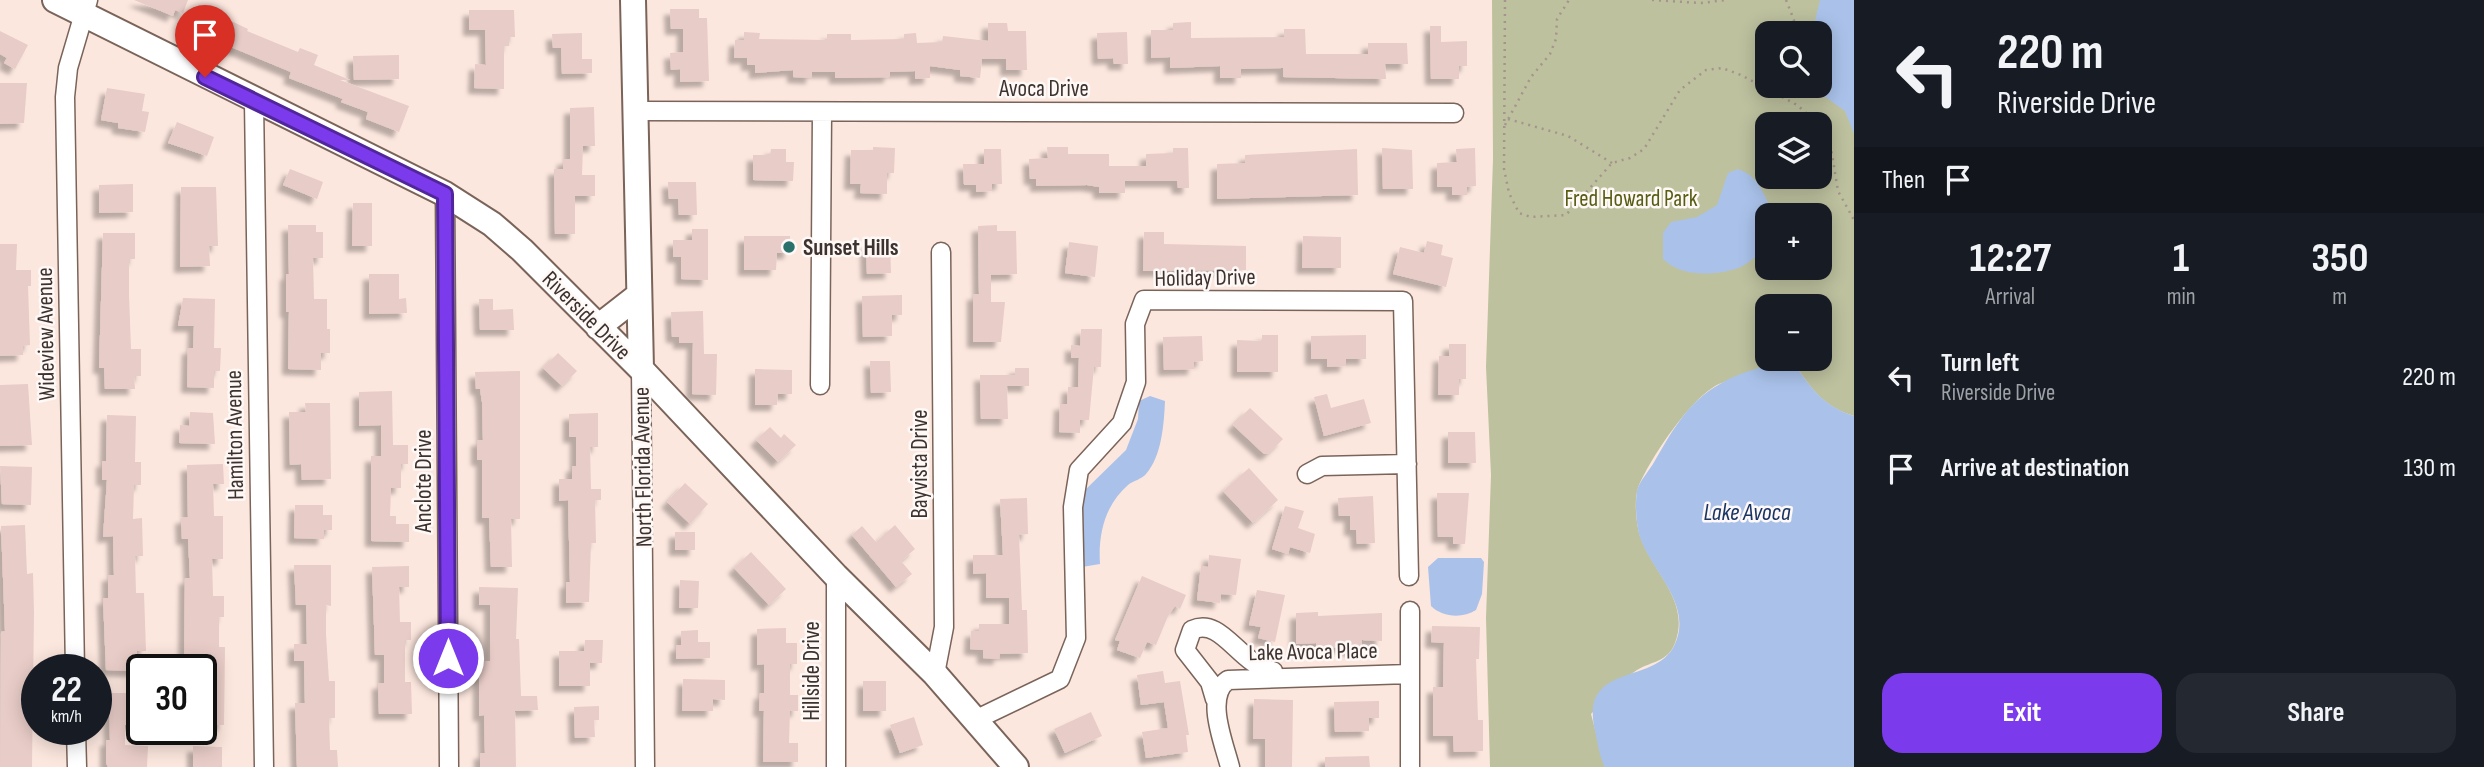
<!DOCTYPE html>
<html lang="en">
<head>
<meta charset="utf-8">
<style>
	:root { --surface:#171b24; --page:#242831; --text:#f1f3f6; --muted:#9ea1a6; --accent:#7c3aed }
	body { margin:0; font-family:"Sofia Sans Condensed",sans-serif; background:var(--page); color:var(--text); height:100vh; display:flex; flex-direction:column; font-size:26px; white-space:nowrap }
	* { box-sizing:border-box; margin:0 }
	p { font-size:23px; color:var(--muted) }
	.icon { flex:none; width:38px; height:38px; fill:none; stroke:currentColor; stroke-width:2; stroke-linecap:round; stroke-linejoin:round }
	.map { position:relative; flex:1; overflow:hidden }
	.side { display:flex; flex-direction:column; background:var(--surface); width:630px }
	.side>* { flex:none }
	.top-card { background:#171b24; color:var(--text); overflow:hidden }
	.fabs { position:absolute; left:1755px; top:21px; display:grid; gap:14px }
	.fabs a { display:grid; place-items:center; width:77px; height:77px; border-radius:14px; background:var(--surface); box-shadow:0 4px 18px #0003; font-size:35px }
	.speed { position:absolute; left:21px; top:654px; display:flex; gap:14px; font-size:35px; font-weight:700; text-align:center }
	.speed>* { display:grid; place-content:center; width:91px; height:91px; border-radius:50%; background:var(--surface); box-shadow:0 4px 18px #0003; line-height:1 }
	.speed small { font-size:18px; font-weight:400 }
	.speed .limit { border:4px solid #111; border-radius:10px; background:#fff; color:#111 }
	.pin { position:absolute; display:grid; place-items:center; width:60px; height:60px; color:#fff; margin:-72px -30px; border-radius:50% 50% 50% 0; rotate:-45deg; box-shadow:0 0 7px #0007 }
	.pin .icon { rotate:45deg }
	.me { position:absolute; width:77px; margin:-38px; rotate:0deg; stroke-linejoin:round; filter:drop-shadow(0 0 5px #0008) }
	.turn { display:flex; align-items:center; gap:24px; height:147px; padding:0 28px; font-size:32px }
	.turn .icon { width:91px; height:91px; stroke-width:2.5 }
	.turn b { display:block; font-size:49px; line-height:60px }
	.then { display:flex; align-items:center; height:66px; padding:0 28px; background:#0003; gap:14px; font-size:26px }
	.eta { display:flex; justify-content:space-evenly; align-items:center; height:119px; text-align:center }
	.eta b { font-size:42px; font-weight:700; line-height:49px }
	.cta { display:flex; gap:14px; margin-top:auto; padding:14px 28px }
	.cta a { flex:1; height:80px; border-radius:21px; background:var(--accent); color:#fff; font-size:28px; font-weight:700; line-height:80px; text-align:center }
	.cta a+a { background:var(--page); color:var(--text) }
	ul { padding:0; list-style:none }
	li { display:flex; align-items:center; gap:21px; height:91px; padding:0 28px }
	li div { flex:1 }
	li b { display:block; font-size:26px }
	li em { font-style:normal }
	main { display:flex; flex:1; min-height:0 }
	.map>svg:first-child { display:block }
	.green { fill:#bdc19e; fill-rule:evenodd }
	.water { fill:#aac2ea }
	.building { fill:#e8ccc7; filter:url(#shadow) }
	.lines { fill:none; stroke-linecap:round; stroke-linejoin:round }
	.street-casing { stroke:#7a645a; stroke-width:21 }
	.secondary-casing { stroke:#7a645a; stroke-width:28 }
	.path { stroke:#a4948d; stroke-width:2.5; stroke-dasharray:2 5; stroke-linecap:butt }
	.street { stroke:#fff; stroke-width:18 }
	.secondary { stroke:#fff; stroke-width:24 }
	.route-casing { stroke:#51269a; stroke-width:18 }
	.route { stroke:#7c3aed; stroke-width:12 }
	.poi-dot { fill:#29716a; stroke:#fef8f6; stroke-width:2.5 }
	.labels { text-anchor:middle; stroke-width:5; stroke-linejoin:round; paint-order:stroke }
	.street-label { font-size:23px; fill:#3c322e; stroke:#fef8f6 }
	.park-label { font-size:23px; fill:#585d13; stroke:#fef8f6 }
	.poi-label { font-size:23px; font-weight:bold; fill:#3c322e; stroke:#fef8f6; text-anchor:start }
	.water-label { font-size:24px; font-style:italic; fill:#183465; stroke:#fef8f6 }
</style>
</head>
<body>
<main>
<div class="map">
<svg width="1854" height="767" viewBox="0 0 1854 767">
	<defs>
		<filter id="shadow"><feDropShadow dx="-6" dy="6" stdDeviation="2" flood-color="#0004"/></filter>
	</defs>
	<rect width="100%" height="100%" fill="#fce7de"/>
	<path class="green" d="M1492,0H1854V416C1826,407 1814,393 1798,369C1776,373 1738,375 1719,384C1691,397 1649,460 1638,488C1634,500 1636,523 1640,536C1652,572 1691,601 1675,643C1668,662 1652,661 1637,670C1620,680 1605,700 1591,714L1605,767H1490L1486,618L1491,475L1486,367L1493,159ZM1768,33H1820V86H1768ZM1768,124H1820V177H1768ZM1768,215H1820V268H1768ZM1768,306H1820V359H1768Z"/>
	<path class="water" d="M1820,0H1854V134L1845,111L1810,86H1820V33H1812Z
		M1738,169C1761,177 1763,196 1775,215H1768L1767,251C1755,254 1750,264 1738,268C1715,276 1681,277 1663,259V233L1671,222L1697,217L1717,205L1728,173Z
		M1774,363L1798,369C1814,393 1827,407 1854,416V767H1605C1599,756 1598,744 1595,731C1579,661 1654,686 1674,646C1695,604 1649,570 1639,534C1636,521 1635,504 1637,491C1639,482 1648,472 1653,464C1671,433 1687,402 1720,384C1736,374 1756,369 1774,363Z
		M1150,396L1165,401C1164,423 1162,456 1146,474C1142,479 1133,481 1128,485C1105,505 1098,534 1100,564L1082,567L1080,507L1082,493L1126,450L1138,419L1139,401Z
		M1438,558H1481L1484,562L1482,594L1476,610C1462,619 1442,617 1431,606L1428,567Z"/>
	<path class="building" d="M134,0H188L183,13L175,10L173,16Z
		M670,9H699V18H707L709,81L680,82V69L671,70L670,53L683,52V29H671Z
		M208,10L248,29L247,31L298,52L300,48L318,55L314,65L350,80H340L409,106L399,132L366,119L368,112L341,102L343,99L289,78L291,72L197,33Z
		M469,10H514L515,37H509V46H504V89L474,88L475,64L486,65L485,30H469Z
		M1191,22V38L1284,37V29H1305L1306,54H1368V43H1407L1408,64H1385L1386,79L1283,77V68L1241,69V78H1220V66L1170,68V57L1151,58V30H1173V23Z
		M988,23H1007L1008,31H1026L1027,70H1006V59H982L980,78L960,76V70L930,66V78L915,79V71L890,72V77L851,78H835V72H812V78L793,77V70L755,73V65H747V58H734L735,40H744V32L760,33L759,39L827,40V34H851V40L904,39V34L916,33L917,43L942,42L943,36L988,41Z
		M1430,26H1441V42L1467,41V66H1459V79H1431Z
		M0,31L28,45L15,69L4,63L7,58L0,54Z
		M1127,32L1128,64H1114L1113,58L1098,59L1097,33Z
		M582,33V59H592V73L562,74L561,48H553L552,34Z
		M399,55V79L354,80L353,56Z
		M0,83H27L24,123L0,124Z
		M107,88L145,94L142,111L149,112L145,132L118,128V123L101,120Z
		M594,107L595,146H583L582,175H595V196H575V234H555L554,169H563V159H570V108Z
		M177,122L214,137L207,156L168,143Z
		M873,147L895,148L894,173H887V194L860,193L861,184H850L851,150H873Z
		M1047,147H1068V154H1109V166H1146V154L1173,153V148H1188L1189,188H1178L1177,181H1125V193H1099V187L1087,185L1036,186V179H1030L1029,159L1048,158Z
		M1382,148L1412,150L1413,189H1383Z
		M1475,148L1476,186L1467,187V195H1452V187H1437V163L1457,162L1456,149Z
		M771,149H786V162H794L793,181L753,180V155H770Z
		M984,149H1001L1002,184H992V191L976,192V185H964L963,164H984Z
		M1357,149L1358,195L1217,199V164L1245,163V155Z
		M290,169L323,182L317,199L283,185Z
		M668,182H696L697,215H679L678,199H669Z
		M133,184V212L99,213V185Z
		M181,187H216L218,246H209L210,266L180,267Z
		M353,203H372V246H352Z
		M288,225H316V232H323V258H313L314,299H327V329H330V353H321V370L288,369L289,312H286V274H289Z
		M997,225V231H1016L1017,274L991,275V302H1005L1001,342H973V294H979L978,226Z
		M692,229H708V280L681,279V257H673V240H692Z
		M1144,232H1164V244L1246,246V270L1143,271Z
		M103,233H135V259H129V294L131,349H141V376H134L135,389H105L104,368H99Z
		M744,236H790V253H777L776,270H744Z
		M1303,236L1341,237V268H1302Z
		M1427,241L1443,245L1441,255L1453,258L1446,287L1393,274L1400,247L1424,253Z
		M1069,242L1098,246L1095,277L1065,273Z
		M0,244H17L16,270H31V286H28L30,345L23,346V355L0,356Z
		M890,244L891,273L867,274L866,245Z
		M369,274H399V299L406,298L407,313L369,314Z
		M902,295V315H892V336L863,337L862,296Z
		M183,298L215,299L214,348H221L220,371H214V388L187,387L188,348H193L194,326H178Z
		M479,299H493V310L513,309L514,330H480Z
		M703,311L704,354H717L716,395L692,394L693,343H679V337H672L671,312Z
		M1081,329H1102L1101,367H1094L1089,420H1080V433L1059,432L1060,404H1067L1068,387H1078L1079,358H1071V345L1080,346Z
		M1262,335H1278V372H1237V340L1262,341Z
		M1366,335V359H1346V366L1327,367V359H1311V336Z
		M1202,336L1203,361L1194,362V369L1164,370L1163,337Z
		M1449,344H1466V379H1459V395H1438L1439,356H1449Z
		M558,353L577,371L562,386L543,368Z
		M870,361H890L891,392L871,393Z
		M1015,368H1029V386H1007L1008,419H981L980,375H1015Z
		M755,369L792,370V394H778L777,405H755Z
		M520,371V519H511L512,567H491L489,518H482V460H477V440H483L482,402L480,389H476L475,372Z
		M28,384L32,445L0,446V385Z
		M392,391L393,445H408V464H401V488H391L390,516H396V524H409V542L371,541V456H381V425L359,426V392Z
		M1327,394L1331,408L1364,399L1371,423L1324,436L1314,397Z
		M305,403H330L331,479L302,480L301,464L290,465L289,412H306Z
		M1250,408L1283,439L1268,454H1264L1233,425Z
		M190,412L213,413L215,444L179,443L180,425L189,426Z
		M598,413V447H590L591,489H601V500H595L596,543H591L589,602L566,603V582H570L568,500L559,501V479H572V466H576V437H569V414Z
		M107,415L136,416L135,462H141V485H134L133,519L142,518L143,556H135L136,593H144L146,651H137V671L106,670L103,598H108V575H114L113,536L103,537L107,480H102V461H106Z
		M770,427L781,438L784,434L796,445L778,462L756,440Z
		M1448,432H1475L1476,463H1448Z
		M223,464L224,484H213L214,516H223V559H212L213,596H224V617H219V647H225L224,725H201V691L207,687V665H184L185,578H190L188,539H182L181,518L188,517L187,465Z
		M0,466L32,467L31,505L2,504Z
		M1249,468L1278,500L1253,523L1223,491Z
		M685,483L708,504L690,524L667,502Z
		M1437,493H1469L1465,544H1453V537H1438Z
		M1373,496L1375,543L1357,544L1356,530H1350V516H1339L1338,498Z
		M1027,498L1028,534L1019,535L1022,610H1027L1028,653L1000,654L999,659L983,658V650L970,649L971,631H979V624H1009V598H986V573L973,574V555H1003L1000,499Z
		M295,505H323V515H332V530H324V539L294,538Z
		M1285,506L1304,511L1298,528L1315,534L1310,553L1290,547L1288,554L1272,549Z
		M25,525L27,574L33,573L34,613L32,767H0L1,632L5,631L1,526Z
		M895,525L915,549L901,561L912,574L896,587L852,535L862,526L876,542Z
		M675,532H695V550H675Z
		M751,552L786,589L769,605L734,568Z
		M1209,555L1241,559L1236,595L1221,594L1220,603L1197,600L1201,566L1208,567Z
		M294,565H331V606L326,605V634L329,681H335V718H329L330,750H337L338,767H297L295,703H305L304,661H294V644H307L306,605H296Z
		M409,566V587H399L400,622H411V640H405V682H411L412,714H379L378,683H384V655H375L372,567Z
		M1142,576L1186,595L1180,609L1175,606L1168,616L1156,645L1147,642L1140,658L1117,650L1120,641L1115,640Z
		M680,580L699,581L698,608H679Z
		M479,587L518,588L516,639H519L521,696H537L538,710L515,711L516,767H480V753H485L484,715L479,716V661H490V605H479Z
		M1257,590L1285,595L1275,642L1258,638L1261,627L1249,625Z
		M1318,612V616L1382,613V641L1362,640V650H1347V647L1316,648V643L1296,644V613Z
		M1432,626L1480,627L1479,659H1476L1478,720H1483V751L1454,752L1453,736H1433V687H1443L1444,643L1431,642Z
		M786,628V643H797V664H790V695H798V711H790L789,743H798V762H763L764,711H759L760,693H764V664L757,665V629Z
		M698,630V642H710V658L676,659V645H681V631Z
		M585,640H603L602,663H590V686H559V651H584Z
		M1163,671L1165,683L1180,681L1189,735H1186L1188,752L1146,758L1142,732L1168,728L1164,702L1141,705L1137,675Z
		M683,679L725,680V700L713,699V711H682Z
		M863,681H886V711H863Z
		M109,693H133V712H142V725H125V745L148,746L147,767H108L106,763V740H110Z
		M1254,699L1293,700L1292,767H1265V739H1253Z
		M1379,701V718H1369V731L1335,732L1334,702Z
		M599,706V720H594L595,737L575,738L574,707Z
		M1091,712L1102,736L1065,753L1054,729Z
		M914,717L923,745L900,753L890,725Z
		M193,746L222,747V767H193Z
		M1369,756L1370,767H1325V757Z"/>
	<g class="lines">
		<g class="street-casing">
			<path id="street" d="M254,102L264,767
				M635,111L1454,113
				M445,194L449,767
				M641,369L645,767
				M820,385L822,113
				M1307,474L1322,466L1407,464
				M836,576V767
				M1410,611V767
				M75,670L65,97L68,68L88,0
				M935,674L944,627L941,252
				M1215,699L1210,682L1185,650L1192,630C1222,616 1239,665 1273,671
				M975,720L1060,679L1076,638L1073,507L1079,470L1122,423L1136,382L1135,324L1144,300L1403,301L1409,576
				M76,730L77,767
				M1230,767C1224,743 1204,696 1228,680L1409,674"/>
		</g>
		<g class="secondary-casing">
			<path id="secondary" d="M55,0L445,194L492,224L522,250L641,369L836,576L935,674L1016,767
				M633,0L641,369
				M598,327L639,295"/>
		</g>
		<path class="path" d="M1505,0L1504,169L1509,193L1519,213L1531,217L1566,215L1612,163L1630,158L1644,149L1680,90L1706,70L1722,68L1741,75L1797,105L1819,124
			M1652,0L1701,3L1726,0
			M1786,0L1794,20L1792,33
			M1783,98L1784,86
			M1508,119L1568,136L1612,163
			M1505,125L1531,77L1550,54L1556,39L1557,19L1569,0
			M1820,126L1831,148L1838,191L1854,220"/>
		<use href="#street" class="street"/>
		<use href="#secondary" class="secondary"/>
	</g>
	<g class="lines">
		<g class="route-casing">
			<path id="route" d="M205,77L445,194L448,658"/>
		</g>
		<use href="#route" class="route"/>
	</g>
	<circle class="poi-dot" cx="789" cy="247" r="7"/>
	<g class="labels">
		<g class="street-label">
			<text x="1044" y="96">Avoca Drive</text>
			<text transform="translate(1205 277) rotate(-1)" y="8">Holiday Drive</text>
			<text transform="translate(587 315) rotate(45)" y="8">Riverside Drive</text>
			<text transform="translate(45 334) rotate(-91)" y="8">Wideview Avenue</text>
			<text transform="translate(234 435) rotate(-91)" y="8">Hamilton Avenue</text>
			<text transform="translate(919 464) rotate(-90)" y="8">Bayvista Drive</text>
			<text transform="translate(642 467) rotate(-91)" y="8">North Florida Avenue</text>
			<text transform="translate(423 481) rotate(-90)" y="8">Anclote Drive</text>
			<text transform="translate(1313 651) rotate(-1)" y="8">Lake Avoca Place</text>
			<text transform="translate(811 671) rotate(-90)" y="8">Hillside Drive</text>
		</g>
		<g class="park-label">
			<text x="1631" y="206">Fred Howard Park</text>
		</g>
		<g class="poi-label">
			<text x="803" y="255">Sunset Hills</text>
		</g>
		<g class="water-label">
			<text x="1747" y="520">Lake Avoca</text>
		</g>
	</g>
</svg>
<div class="fabs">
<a><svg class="icon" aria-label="search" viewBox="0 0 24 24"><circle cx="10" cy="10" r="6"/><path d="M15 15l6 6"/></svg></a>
<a><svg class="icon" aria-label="layers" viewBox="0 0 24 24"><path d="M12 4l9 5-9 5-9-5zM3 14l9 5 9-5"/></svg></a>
<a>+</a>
<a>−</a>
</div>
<div class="speed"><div>22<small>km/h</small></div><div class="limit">30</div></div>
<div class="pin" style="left:205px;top:77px;background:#d93025"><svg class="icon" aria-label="arrive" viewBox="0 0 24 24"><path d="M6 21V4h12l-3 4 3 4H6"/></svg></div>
<svg class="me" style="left:448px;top:658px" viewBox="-20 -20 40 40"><circle r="17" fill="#7c3aed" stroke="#fff" stroke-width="3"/><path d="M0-11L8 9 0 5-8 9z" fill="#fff"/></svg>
</div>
<section class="side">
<div class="top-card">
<div class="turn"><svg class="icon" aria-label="left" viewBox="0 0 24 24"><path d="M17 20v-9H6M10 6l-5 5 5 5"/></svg><div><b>220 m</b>Riverside Drive</div></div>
<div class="then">Then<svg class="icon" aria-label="arrive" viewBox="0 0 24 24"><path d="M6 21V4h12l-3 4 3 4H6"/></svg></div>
</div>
<div class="eta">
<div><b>12:27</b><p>Arrival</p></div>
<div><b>1</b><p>min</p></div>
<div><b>350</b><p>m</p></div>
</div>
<ul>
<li><svg class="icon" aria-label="left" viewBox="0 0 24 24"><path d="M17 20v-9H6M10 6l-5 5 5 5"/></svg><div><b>Turn left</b><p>Riverside Drive</p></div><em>220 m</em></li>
<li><svg class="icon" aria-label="arrive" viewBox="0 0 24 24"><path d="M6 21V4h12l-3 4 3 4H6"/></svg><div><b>Arrive at destination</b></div><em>130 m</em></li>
</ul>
<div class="cta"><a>Exit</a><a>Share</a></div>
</section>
</main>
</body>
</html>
